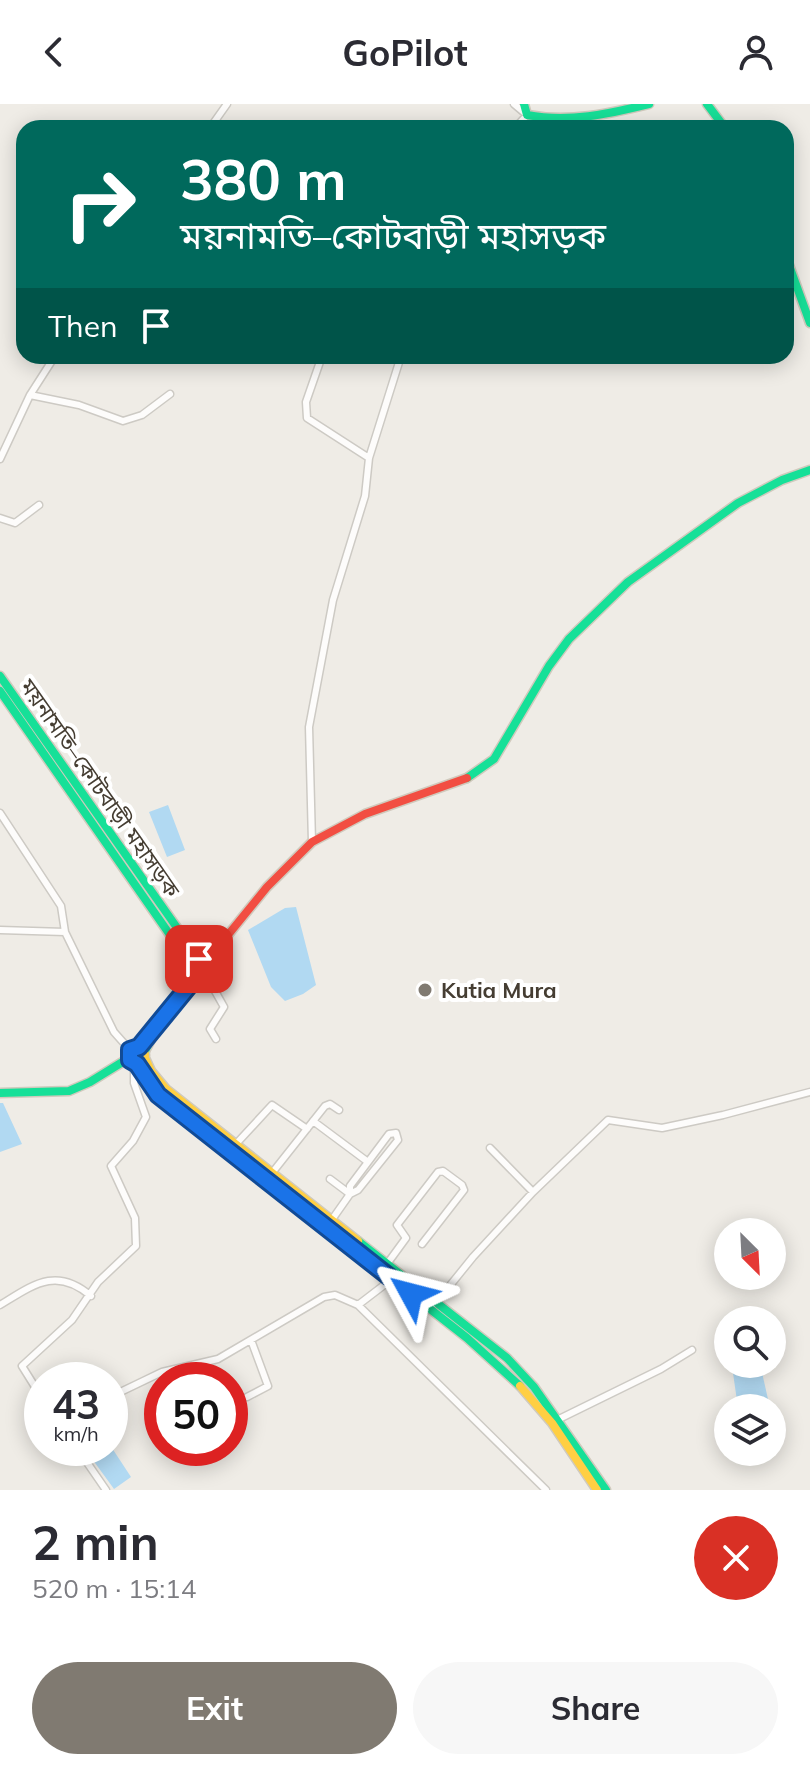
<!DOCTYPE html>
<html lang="en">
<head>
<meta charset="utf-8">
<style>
	:root { --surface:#fff; --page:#f7f7f7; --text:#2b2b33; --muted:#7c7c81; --accent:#807a71 }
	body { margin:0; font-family:Mulish,"Noto Sans Bengali",sans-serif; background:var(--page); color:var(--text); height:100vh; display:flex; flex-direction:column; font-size:30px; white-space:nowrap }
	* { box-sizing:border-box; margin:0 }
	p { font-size:26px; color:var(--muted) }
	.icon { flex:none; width:44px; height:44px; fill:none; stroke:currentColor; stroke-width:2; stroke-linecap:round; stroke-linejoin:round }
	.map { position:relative; height:1386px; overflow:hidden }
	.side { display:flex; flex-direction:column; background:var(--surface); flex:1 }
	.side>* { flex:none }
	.hud { position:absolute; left:16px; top:16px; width:778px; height:244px; border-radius:24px; box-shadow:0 4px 20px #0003; background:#00695c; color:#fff; overflow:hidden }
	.needle { width:52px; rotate:156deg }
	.tools { position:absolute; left:714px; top:1114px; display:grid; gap:16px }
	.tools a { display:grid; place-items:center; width:72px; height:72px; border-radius:50%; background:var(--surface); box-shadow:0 4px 20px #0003; font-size:40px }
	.speed { position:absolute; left:24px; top:1258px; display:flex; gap:16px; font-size:40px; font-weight:700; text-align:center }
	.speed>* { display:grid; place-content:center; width:104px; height:104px; border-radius:50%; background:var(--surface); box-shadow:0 4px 20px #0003; line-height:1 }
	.speed small { font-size:20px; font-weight:400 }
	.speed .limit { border:12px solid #d22; background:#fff; color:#111 }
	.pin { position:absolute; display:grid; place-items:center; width:68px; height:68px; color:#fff; margin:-34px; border-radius:16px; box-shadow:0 4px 12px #0006 }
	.me { position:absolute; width:88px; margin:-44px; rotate:308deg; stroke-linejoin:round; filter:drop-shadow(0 0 6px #0008) }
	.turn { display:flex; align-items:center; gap:28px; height:168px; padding:0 32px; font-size:36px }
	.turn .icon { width:104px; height:104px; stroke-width:2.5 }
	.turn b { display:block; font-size:56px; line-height:68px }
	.then { display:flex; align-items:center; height:76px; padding:0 32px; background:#0003; gap:16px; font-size:30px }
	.round { display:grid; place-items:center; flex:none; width:84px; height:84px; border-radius:42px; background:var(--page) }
	.headline { display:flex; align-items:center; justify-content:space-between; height:136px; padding:0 32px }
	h1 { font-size:48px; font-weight:700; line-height:60px }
	.action { display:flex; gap:16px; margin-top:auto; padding:16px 32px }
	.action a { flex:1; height:92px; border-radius:48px; background:var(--accent); color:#fff; font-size:32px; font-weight:700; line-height:92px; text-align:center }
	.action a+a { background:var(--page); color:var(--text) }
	header { display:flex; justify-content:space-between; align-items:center; height:104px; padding:0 32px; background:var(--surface); font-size:36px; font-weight:700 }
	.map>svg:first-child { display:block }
	.water { fill:#b1d9f2 }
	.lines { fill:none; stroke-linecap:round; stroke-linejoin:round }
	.street-casing { stroke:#cdcac4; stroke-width:9 }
	.fast-casing { stroke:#d0cabd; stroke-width:11 }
	.slow-casing { stroke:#d0cabd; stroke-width:11 }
	.jam-casing { stroke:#d0cabd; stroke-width:11 }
	.street { stroke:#fdfcfb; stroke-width:6 }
	.fast { stroke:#16e098; stroke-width:8 }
	.slow { stroke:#ffcf43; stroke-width:8 }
	.jam { stroke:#f24e42; stroke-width:8 }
	.route-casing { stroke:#114b97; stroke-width:20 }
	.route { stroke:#1a73e8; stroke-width:14 }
	.poi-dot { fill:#807a71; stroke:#fff; stroke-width:3 }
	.labels { text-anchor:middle; stroke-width:8; stroke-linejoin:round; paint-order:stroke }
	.street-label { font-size:22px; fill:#453d32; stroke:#fff }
	.poi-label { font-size:22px; font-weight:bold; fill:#453d32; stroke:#fff; text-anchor:start }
</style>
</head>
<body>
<header><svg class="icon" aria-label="back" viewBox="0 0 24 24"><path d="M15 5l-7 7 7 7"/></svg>GoPilot<svg class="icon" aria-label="person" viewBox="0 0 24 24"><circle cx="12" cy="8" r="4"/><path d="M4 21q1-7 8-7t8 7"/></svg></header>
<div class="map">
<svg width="810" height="1386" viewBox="0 0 810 1386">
	<rect width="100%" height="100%" fill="#efece6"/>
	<path class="water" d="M168,701L185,746L167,753L149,708Z
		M296,803L316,881L303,890L285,897L271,883L248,826L285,804Z
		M0,999H3L22,1040L0,1048Z
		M739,1260H765L763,1273L770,1304H738L733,1269Z
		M110,1341L131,1373L114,1385L90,1352L102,1344H110Z"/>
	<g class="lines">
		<g class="street-casing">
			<path id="street" d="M514,0L527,11L515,24
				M210,24L227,0
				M322,252L306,298L307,314L369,354
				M30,291L79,301L123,317L142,311L170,290
				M0,355L30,291L55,252
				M0,414L15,419L39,401
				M0,709L61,802L65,828
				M312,738L309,623L333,496L365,392L369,354L401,252
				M0,826L65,828L114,928L130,946
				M206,871L224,903L210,925L216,935
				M313,1017L368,1058
				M236,1040L272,1001L307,1025
				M490,1044L533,1088
				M272,1069L325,1002L330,1000L339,1006
				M330,1075L350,1090
				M331,1117L350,1090V1082L389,1030L396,1029L398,1036L358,1086L350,1090
				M387,1160L406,1134L397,1121L438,1068L443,1067L462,1081L464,1086L422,1140
				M435,1200L473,1153L533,1088L608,1016L662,1024L723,1011L810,988
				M0,1201C33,1181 56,1162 91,1192
				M358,1201L392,1175
				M110,1293L162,1268L218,1255L324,1193L335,1191L358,1201L546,1386
				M247,1293L268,1282L251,1236
				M42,1294L22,1262L72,1216L98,1178L136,1142L135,1114L111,1062L133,1037L146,1013L134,979V959
				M555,1317L661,1265L692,1246
				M77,1344L106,1386"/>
		</g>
		<g class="fast-casing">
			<path id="fast" d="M524,0L527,11C569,19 608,10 649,0
				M707,0L725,24
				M786,153L810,219
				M0,572L199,855
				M0,587L191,861
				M467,674L494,655L549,562L569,535L628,478L738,399L782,376L810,366
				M185,887L192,870
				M145,947L157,924L201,873
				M137,960L158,991L467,1234L520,1282
				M0,989L69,987L90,978L129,954
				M358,1137L507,1254L534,1283L606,1386"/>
		</g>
		<g class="slow-casing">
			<path id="slow" d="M191 864a9 9 0 1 1 18 0a9 9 0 1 1-18 0Z
				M129 951a8 8 0 1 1 16 0a8 8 0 1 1-16 0Z
				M145,954L151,967L166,985L358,1137
				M520,1282L552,1319L597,1386"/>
		</g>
		<g class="jam-casing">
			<path id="jam" d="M206,858L267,783L312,738L365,710L467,674"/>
		</g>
		<use href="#street" class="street"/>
		<use href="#fast" class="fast"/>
		<use href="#slow" class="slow"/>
		<use href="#jam" class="jam"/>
	</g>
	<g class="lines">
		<g class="route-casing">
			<path id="route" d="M199,855L191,861L192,870L188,883L139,943L130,946V956L137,960L158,991L411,1190"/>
		</g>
		<use href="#route" class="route"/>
	</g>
	<circle class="poi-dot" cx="425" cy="886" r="8"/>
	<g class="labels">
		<g class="street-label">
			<text transform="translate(100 684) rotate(55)" y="8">ময়নামতি–কোটবাড়ী মহাসড়ক</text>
		</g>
		<g class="poi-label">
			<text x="441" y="894">Kutia Mura</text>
		</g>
	</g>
</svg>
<div class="tools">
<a><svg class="needle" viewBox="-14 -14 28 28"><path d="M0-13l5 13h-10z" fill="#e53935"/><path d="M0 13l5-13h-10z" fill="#7c7c81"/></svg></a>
<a><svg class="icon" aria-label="search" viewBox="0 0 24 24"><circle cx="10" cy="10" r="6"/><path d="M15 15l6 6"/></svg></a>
<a><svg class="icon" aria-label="layers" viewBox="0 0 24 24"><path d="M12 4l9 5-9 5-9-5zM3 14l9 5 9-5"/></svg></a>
</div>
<div class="speed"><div>43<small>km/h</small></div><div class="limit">50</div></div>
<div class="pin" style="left:199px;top:855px;background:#d93025"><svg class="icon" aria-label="arrive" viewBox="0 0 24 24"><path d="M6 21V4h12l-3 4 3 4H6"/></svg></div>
<svg class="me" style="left:411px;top:1190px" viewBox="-20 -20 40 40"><path d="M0-17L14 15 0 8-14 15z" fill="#1a73e8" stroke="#fff" stroke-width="4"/></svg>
<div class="hud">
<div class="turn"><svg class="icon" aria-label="right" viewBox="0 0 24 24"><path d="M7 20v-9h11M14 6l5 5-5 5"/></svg><div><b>380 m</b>ময়নামতি–কোটবাড়ী মহাসড়ক</div></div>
<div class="then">Then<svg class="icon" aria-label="arrive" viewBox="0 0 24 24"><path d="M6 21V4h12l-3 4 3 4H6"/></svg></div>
</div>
</div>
<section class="side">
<div class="headline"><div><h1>2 min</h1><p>520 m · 15:14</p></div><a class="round" style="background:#d93025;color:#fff"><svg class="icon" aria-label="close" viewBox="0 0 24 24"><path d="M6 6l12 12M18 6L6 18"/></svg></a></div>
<div class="action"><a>Exit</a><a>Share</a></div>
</section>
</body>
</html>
